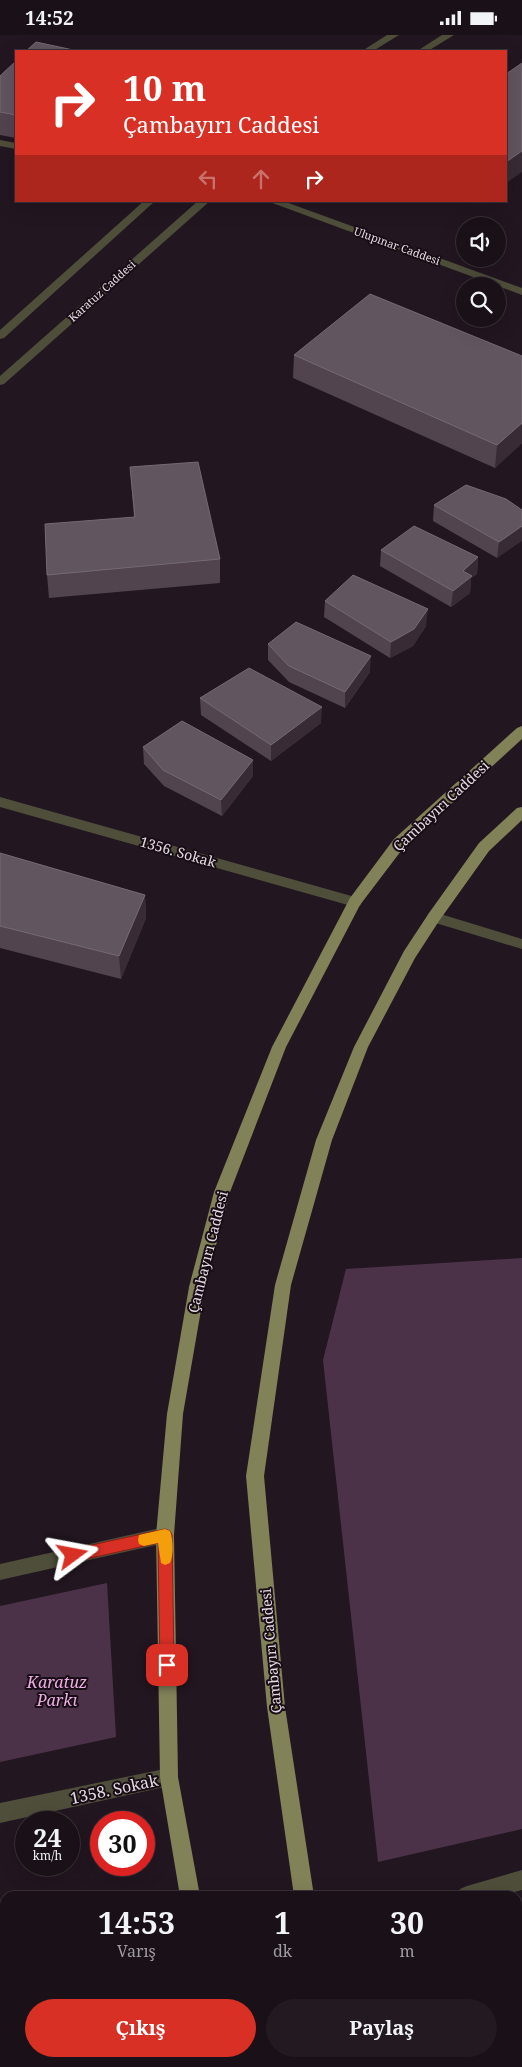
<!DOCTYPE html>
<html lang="tr">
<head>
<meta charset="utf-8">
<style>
	:root { --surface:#1a1018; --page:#231921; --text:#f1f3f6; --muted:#9f9da2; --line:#383037; --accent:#d93025 }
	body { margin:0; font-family:"Noto Serif",serif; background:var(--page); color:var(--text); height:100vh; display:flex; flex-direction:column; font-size:19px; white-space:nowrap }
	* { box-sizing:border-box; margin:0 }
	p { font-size:16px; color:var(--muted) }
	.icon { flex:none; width:28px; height:28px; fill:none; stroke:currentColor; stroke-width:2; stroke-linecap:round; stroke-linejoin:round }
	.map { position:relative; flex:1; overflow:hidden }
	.sheet { position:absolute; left:0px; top:1856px; width:522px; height:176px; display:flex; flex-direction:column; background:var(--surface); border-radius:15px 15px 0 0; box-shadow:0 5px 20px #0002,0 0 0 1px var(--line) }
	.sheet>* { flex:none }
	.hud { position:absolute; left:15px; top:15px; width:492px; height:152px; border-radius:0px; box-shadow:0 5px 20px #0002,0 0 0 1px var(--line); background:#d93025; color:#fff; overflow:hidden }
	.buttons { position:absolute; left:456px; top:182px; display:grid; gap:10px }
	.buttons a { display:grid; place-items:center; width:50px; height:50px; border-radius:50%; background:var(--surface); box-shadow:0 5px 20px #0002,0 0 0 1px var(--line); font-size:25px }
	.speed { position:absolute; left:15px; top:1776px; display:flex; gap:10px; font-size:25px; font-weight:700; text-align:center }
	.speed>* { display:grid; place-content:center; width:65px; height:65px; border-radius:50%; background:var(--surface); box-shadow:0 5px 20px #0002,0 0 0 1px var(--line); line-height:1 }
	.speed small { font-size:12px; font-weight:400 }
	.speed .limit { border:8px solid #d22; background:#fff; color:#111 }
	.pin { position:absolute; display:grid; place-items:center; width:42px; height:42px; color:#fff; margin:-21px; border-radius:10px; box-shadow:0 2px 8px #0006 }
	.me { position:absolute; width:55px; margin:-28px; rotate:77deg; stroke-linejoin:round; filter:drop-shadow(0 0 4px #0008) }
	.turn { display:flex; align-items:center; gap:18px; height:105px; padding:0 25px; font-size:22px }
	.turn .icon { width:65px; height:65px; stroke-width:2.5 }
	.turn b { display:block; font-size:35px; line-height:42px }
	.lanes { display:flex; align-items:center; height:48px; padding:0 25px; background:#0003; justify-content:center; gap:25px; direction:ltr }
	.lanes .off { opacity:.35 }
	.eta { display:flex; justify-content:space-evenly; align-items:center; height:85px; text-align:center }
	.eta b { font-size:30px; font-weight:700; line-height:35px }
	.cta { display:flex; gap:10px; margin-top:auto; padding:10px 25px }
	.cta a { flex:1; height:58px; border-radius:30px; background:var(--accent); color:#fff; font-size:20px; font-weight:700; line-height:58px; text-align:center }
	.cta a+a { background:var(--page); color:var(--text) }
	.status { display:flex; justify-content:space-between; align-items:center; height:35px; padding:0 25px; background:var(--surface); direction:ltr }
	.status svg { height:14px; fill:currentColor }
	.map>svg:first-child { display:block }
	.green { fill:#4c3248 }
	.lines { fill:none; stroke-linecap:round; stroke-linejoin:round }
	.minor { fill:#4e4e3a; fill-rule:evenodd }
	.major { fill:#818258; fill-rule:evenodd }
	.wall { fill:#51444f }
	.shaded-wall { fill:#382b36 }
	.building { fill:#61555f; stroke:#756a73 }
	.route { fill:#d93025; stroke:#8d1f18 }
	.slow { fill:#f59e0b }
	.labels { text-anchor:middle; stroke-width:4; stroke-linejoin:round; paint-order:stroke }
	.far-street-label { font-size:11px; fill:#e3dbe1; stroke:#180d16 }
	.street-label { font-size:14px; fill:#e3dbe1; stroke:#180d16 }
	.near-park-label { font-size:16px; font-style:italic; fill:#edaee2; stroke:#180d16 }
	.near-street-label { font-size:16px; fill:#e3dbe1; stroke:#180d16 }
</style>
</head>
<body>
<div class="status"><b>14:52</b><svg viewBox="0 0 49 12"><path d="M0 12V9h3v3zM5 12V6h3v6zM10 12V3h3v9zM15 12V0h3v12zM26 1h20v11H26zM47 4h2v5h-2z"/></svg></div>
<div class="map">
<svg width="522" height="2032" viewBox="0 0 522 2032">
	<rect width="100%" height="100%" fill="#221620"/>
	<path class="green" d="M522,1223V1794L378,1827L323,1325L346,1234Z
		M107,1548L116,1702L0,1727V1571Z"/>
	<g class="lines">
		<path class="minor" d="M387,0H399L373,16H362Z
			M442,0H454L428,16H417Z
			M0,105L16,108V114L0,111Z
			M144,166H155L4,303L0,304V295Z
			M198,166H210L4,349L0,350V341Z
			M267,166H283L522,253V260Z
			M0,762L355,862L360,863L362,867L360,871L355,872L0,772Z
			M434,877L522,904V914L429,886L427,882L429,878Z
			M165,1492L171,1494L174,1500L171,1506L165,1508L0,1545V1529Z
			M169,1733L176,1735L178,1742L176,1749L169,1751L0,1788V1768Z
			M522,1835V1855L500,1861H457L460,1854L467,1851Z"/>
		<path class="major" d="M522,691V704L404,812L360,870L286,1012L230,1157L205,1252L183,1379L174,1500L178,1742L200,1861H180L160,1742L156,1500L167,1379L189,1252L214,1157L272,1012L350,863L394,804L517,693Z
			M522,772V785L489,816L439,886L415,923L368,1012L332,1105L291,1250L264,1441L285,1672L314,1861H294L267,1672L246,1441L275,1250L316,1105L354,1012L404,916L429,878L479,808L517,773Z
			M213,2028H233L234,2032H214Z
			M329,2028H349L351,2032H330Z"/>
	</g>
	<path class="wall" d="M16,26V103L0,100V41Z
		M294,320L522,321V408L495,433L293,343Z
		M130,432L220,524V548L49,563L47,540L134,483Z
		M434,470L522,475L497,523L433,486Z
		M381,515L478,522L477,539L471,543L470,558L451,572L380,531Z
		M325,566L426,591L413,611L390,623L324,582Z
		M268,609L370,637L345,673L289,647L268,625Z
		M200,663L321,688L271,726L201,680Z
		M143,712L253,741L222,781L164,751L144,729Z
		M0,818L145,860L146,883L121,944L0,913Z"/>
	<path class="shaded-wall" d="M522,116V137L506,148V127Z
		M522,388V408L495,433L497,410Z
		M522,491V506L497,523L499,507Z
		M478,522L477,539L471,543L470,558L451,572L453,556L463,536Z
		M428,574L426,591L413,611L390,623L391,607Z
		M371,621L370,637L345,673V657Z
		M322,672L321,688L271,726V710Z
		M253,725V741L222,781L221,765Z
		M145,860L146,883L121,944L119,921Z"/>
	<path class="building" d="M36,7L78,16H26Z
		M16,26V80L0,77V41Z
		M522,28V116L506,127V39Z
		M370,259L522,321V388L497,410L294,320Z
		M198,427L220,524L47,540L45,489L135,482L130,432Z
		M466,450L506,464L522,475V491L499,507L434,470Z
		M414,491L478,522L463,536L472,541L453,556L381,515Z
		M353,540L428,574L414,594L391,607L325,566Z
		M296,587L371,621L345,657L289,631L268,609Z
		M249,633L322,672L271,710L200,663Z
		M182,686L253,725L221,765L163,735L143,712Z
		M0,818L145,860L119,921L0,891Z"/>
	<path class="route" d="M165,1494L170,1496L172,1500L174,1630L172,1635L167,1637L162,1635L160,1630L158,1508L73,1527L69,1525L67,1520L69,1516L73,1514Z"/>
	<path class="slow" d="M165,1494L170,1496C173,1504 174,1520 170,1528L165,1530L161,1528L158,1508L144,1511L139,1509L138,1505L139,1500Z"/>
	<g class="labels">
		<g class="far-street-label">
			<text transform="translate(397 211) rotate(20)" y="4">Ulupınar Caddesi</text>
			<text transform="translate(102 256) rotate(-42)" y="4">Karatuz Caddesi</text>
		</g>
		<g class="street-label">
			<text transform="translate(441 771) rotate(-43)" y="5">Çambayırı Caddesi</text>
			<text transform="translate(178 817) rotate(16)" y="5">1356. Sokak</text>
			<text transform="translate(208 1217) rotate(-76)" y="5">Çambayırı Caddesi</text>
			<text transform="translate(271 1616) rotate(-95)" y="5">Çambayırı Caddesi</text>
		</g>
		<g class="near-park-label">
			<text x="57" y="1653">Karatuz<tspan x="57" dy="18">Parkı</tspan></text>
		</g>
		<g class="near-street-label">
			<text transform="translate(114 1754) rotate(-12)" y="6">1358. Sokak</text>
		</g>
	</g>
</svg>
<div class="buttons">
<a><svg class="icon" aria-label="sound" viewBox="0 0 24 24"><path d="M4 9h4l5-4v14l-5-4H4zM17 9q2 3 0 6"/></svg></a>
<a><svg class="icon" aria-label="search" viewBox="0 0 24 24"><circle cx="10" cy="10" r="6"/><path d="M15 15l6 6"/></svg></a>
</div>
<div class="speed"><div>24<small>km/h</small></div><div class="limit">30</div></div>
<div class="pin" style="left:167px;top:1630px;background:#d93025"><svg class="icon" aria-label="arrive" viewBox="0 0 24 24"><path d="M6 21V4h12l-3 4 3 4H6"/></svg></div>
<svg class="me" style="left:73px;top:1520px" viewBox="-20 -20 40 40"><path d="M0-17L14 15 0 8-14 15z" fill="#d93025" stroke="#fff" stroke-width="4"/></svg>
<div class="hud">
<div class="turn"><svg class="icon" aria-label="right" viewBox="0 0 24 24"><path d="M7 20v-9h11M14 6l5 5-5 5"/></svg><div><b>10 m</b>Çambayırı Caddesi</div></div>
<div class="lanes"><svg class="icon off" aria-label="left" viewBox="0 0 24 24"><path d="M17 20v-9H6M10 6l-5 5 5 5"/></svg><svg class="icon off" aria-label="ahead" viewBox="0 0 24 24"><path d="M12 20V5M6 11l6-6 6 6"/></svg><svg class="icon" aria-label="right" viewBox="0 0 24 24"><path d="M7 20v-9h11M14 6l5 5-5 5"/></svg></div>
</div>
<section class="sheet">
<div class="eta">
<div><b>14:53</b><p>Varış</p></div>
<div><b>1</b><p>dk</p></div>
<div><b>30</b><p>m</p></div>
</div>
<div class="cta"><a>Çıkış</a><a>Paylaş</a></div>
</section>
</div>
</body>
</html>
